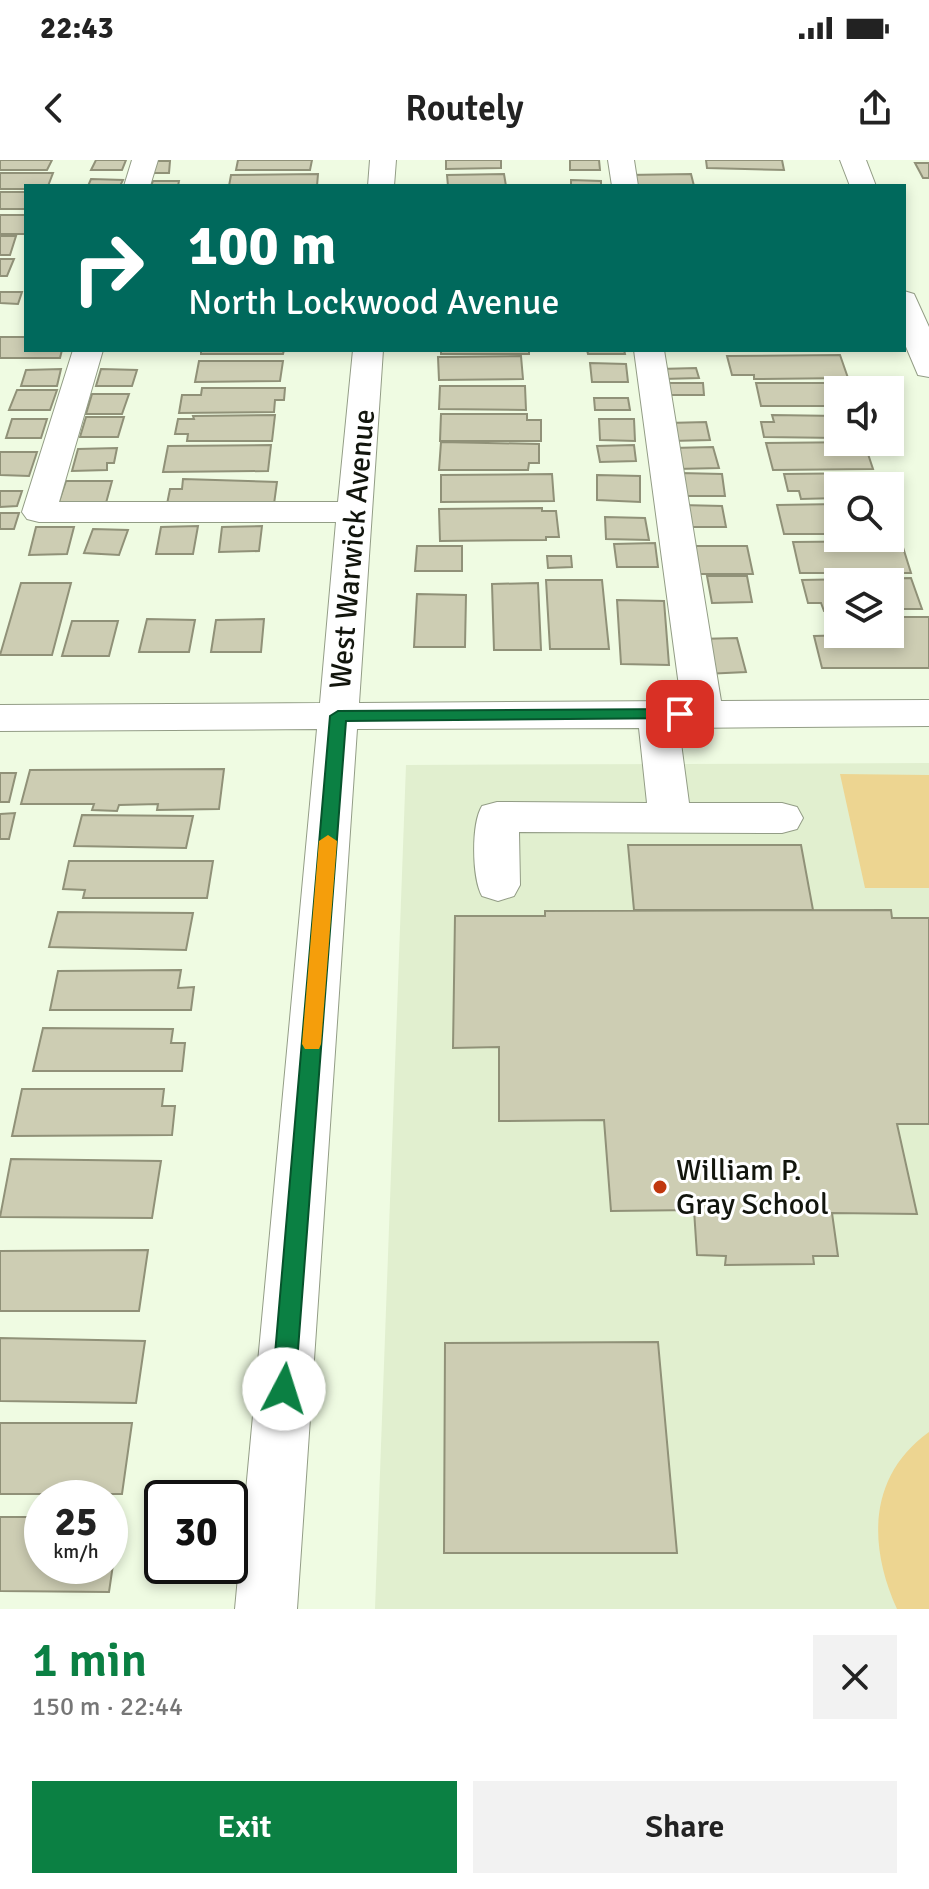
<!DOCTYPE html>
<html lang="en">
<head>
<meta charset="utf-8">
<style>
	:root { --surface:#fff; --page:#f2f2f2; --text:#222; --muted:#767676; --accent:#0b8043 }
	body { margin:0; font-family:Signika,sans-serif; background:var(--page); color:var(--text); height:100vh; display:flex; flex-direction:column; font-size:30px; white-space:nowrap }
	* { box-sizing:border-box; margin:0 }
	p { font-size:26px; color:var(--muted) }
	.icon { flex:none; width:44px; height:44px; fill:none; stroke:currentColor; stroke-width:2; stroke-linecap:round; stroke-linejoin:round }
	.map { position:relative; height:1449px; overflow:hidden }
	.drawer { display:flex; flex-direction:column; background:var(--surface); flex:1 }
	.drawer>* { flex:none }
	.top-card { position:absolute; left:24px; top:24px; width:882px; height:168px; border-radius:0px; box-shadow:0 4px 12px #0003; background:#00695c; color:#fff; overflow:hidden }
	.buttons { position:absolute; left:824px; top:216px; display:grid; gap:16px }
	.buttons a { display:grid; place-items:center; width:80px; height:80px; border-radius:0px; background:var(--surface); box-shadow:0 4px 12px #0003; font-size:40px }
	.speed { position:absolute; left:24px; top:1320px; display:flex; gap:16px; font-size:40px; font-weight:700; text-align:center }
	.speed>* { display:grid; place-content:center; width:104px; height:104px; border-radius:50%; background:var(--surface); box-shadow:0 4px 12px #0003; line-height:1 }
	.speed small { font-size:20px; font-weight:400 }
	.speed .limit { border:4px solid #111; border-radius:12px; background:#fff; color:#111 }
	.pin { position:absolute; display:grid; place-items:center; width:68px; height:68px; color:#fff; margin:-34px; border-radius:16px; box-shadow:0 4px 12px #0006 }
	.me { position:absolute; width:88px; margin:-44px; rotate:5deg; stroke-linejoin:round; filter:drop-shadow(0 0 6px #0008) }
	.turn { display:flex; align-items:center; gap:28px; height:168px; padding:0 32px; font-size:36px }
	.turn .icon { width:104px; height:104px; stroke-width:2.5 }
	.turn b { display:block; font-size:56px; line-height:68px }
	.round { display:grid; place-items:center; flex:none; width:84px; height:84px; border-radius:0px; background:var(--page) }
	.overview { display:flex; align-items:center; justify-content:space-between; height:136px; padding:0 32px }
	h1 { font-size:48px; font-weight:600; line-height:60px; color:var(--accent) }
	.button { display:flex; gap:16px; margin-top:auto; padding:16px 32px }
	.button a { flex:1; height:92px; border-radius:0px; background:var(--accent); color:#fff; font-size:32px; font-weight:600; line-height:92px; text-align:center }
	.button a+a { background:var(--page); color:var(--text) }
	.status { display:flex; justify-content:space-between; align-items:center; height:56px; padding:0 40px; background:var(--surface); direction:ltr }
	.status svg { height:22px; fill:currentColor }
	header { display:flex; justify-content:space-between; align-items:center; height:104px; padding:0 32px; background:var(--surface); font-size:36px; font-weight:600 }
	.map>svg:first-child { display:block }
	.built { fill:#e1efcf }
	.green { fill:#edd591 }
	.building { fill:#cdcdb3; stroke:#909178; stroke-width:2 }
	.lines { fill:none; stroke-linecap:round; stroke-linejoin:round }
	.minor-casing { stroke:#939d86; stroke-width:2 }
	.minor { fill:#fff; fill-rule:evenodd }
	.route { fill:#0b8043; stroke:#07532c; stroke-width:2 }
	.slow { fill:#f59e0b }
	.poi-dot { fill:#c1380f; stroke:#fff; stroke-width:3 }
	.labels { text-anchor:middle; stroke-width:6; stroke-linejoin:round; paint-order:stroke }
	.street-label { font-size:30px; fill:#12150d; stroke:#fff }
	.poi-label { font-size:30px; fill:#12150d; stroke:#fff; text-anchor:start }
</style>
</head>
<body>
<div class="status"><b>22:43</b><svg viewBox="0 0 49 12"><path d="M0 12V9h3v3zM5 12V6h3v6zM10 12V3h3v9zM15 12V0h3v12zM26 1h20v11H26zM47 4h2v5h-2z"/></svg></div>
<header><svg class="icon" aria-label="back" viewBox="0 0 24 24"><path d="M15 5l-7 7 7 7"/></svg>Routely<svg class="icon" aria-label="share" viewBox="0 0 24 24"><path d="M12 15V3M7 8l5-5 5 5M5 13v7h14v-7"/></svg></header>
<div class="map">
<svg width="929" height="1449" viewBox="0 0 929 1449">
	<rect width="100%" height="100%" fill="#effbe2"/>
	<path class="built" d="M929,603V1449H375L406,605Z"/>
	<path class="green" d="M840,614L929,615V728H865Z
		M929,1272V1449H897C868,1385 868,1316 929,1272Z"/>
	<path class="building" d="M0,0H52L47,10H0Z
		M96,0H126L122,10H91Z
		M238,0H312L310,10H236Z
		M446,0H501V8L446,9Z
		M570,0H599L600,10H570Z
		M706,0H782L784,10L707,8Z
		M154,1H170L169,13H153Z
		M915,3H929V18H923Z
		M0,13H53L48,26H26V29H0Z
		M318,14L317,26H229L231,15Z
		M504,14L506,26H448L447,15Z
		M691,14L694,26H630L628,15Z
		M91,19L123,20L120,26H88Z
		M571,20L601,21V26H571Z
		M153,21H179L178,26H151Z
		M0,32H26V49H0Z
		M0,55H26L25,74H0Z
		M0,76H16L10,95H0Z
		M0,99H14L7,116H0Z
		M0,132H22L18,144L0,143Z
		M0,177H26V190H62L60,198H0Z
		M201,190H284L283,194H201Z
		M441,190H529V194H441Z
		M587,190H624L625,194H588Z
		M840,195L848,218L754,219V215H732L727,196Z
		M521,196L523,219L439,220L438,197Z
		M199,201H283L280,221L195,222Z
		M590,203L626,204L628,222H592Z
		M696,208L699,218L663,219L660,209Z
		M61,209L57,226H21L26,210Z
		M101,209L137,210L132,226H96Z
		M667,223H703L704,235H669Z
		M756,223H849L851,230H838V246H761Z
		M440,226H525L526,250L439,249Z
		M202,228H285L284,240H275L274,252L179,253L182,235H201Z
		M17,230H57L50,250H9Z
		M92,234H129L122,254H86Z
		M594,238H628L630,250H595Z
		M441,254H527V260H541V281H440Z
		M275,255L272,281H187L188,274H175L178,259H194L193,256Z
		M772,255L838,256V278L764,277L761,262H774Z
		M86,257H124L118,277H80Z
		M12,259H47L41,278H6Z
		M599,259H634L635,281L600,280Z
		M706,262L710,280L672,281L668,263Z
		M441,282L539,284V303H529L528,310H439Z
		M864,282L873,309L773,310L766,283Z
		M271,285L268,311L163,312L168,286Z
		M634,285L636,301L600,302L597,286Z
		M713,287L719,308L677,309L673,288Z
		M117,288L114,303H107V310L72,311L78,289Z
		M0,292H37L29,316L0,315Z
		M680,313L722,314L725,336H683Z
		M876,313L880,326H838V338L801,339L799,331H788L784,314Z
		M552,314L554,341L441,342V315Z
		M597,315L640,316V342L597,340Z
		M183,319L277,322L274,344H167L170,329H182Z
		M66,321H112L106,343L59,342Z
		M0,331H22L17,346L0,347Z
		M838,344V374H784L777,345Z
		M681,345L722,346L726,367H684Z
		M542,348V351H556L559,377H546V380L440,381L439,349Z
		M0,353H19L14,369H0Z
		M605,357L645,358L649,380L606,379Z
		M198,366L193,394H156L161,367Z
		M262,366L259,391L219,392L222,367Z
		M36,367H74L67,394L29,395Z
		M93,369L128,370L119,395L84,393Z
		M901,381L911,413H800L793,382Z
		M655,383L658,407H617L614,384Z
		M417,386H462V411H415Z
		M688,386H747L753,414H693Z
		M547,396H571L572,407L548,408Z
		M707,416H747L752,442L712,443Z
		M911,418L922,449H890V422H838V450L824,451L821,443H808L802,420Z
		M546,420H602L609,489H550Z
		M21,423H71L52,495H0Z
		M538,423L541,490H494L492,424Z
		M417,434L466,435L465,487H414Z
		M617,440L664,441L669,505L621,504Z
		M890,457H929V508H822L814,476L890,474Z
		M147,459L195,460L189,492H139Z
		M264,459L261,492H211L216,460Z
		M72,461H118L109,496H62Z
		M737,478L746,512L705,514L698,479Z
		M224,609L219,649L157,650L158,644L119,645L117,651L92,650L94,644H21L30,610Z
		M0,613H16L9,642H0Z
		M15,653L9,679H0V654Z
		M82,655L193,656L186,688L74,686Z
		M628,685H801L813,750H634Z
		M69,701H213L207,738H83L85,730L63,729Z
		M891,750L892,758H929V964H897L917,1054L832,1053L838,1096H813L814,1104L725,1105L726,1096L697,1095L694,1050L611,1051L604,960L499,961V887L453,888L455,756H545V751Z
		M58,752L193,753L186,790L49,787Z
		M181,810L178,828L194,827L191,850H50L58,811Z
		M43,868L173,869L171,883H185L182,911H33Z
		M22,929H164L162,946H175L172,975L12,976Z
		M11,999L161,1001L152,1058L0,1057Z
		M148,1090L139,1151H0V1091Z
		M0,1178L145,1181L136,1243L0,1241Z
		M658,1182L677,1393H444L445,1183Z
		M0,1263H132L122,1334H0Z
		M0,1357H42V1406H110V1357H120L109,1432L0,1431Z"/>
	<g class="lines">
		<g class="minor-casing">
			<path id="minor" d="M132,0H158L150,26H124Z
				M370,0H396L394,26H368Z
				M608,0H634L638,26H612Z
				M840,0H866L876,26H850Z
				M904,131L914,134L929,167V217L918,215L904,182Z
				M73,190H103L59,342H338L353,190H383L359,543L681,541L634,190H664L721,541L929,540V566L679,568L689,643H782L797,647L803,658L797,669L782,673L519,672L520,725L514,736L498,741L482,736C472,718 471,664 482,646L497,642L647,643L639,568L357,569L297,1449H235L317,569L0,571V545L320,543L336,362H39L27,359L22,352Z"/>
		</g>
		<use href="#minor" class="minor"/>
	</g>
	<path class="route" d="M680,549L686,551L688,554L686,558L346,561L295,1229L292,1237L284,1240L276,1237L272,1229L330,556L338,551Z"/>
	<path class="slow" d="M328,675L337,681L321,884L319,889H305L302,884L319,681Z"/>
	<circle class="poi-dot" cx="660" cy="1027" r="8"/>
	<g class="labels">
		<g class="street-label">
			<text transform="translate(352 389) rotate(-85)" y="10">West Warwick Avenue</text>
		</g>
		<g class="poi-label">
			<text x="676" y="1020">William P.<tspan x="676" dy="34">Gray School</tspan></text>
		</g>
	</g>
</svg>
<div class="buttons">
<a><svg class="icon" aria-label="sound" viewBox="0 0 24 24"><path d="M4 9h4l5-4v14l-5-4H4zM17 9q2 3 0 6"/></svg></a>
<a><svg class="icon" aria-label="search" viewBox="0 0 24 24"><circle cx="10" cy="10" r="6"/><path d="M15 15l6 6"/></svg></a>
<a><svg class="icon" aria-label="layers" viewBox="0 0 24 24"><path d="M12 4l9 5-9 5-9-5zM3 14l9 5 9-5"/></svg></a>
</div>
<div class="speed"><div>25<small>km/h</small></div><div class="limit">30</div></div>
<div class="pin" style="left:680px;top:554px;background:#d93025"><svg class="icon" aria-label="arrive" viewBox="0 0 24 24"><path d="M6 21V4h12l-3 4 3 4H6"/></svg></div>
<svg class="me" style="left:284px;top:1229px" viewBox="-20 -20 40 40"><circle r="19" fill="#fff"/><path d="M0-13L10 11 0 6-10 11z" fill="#0b8043"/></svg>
<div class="top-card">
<div class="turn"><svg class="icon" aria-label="right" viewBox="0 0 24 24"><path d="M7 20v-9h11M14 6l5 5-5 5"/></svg><div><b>100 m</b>North Lockwood Avenue</div></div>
</div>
</div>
<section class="drawer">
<div class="overview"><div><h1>1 min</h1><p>150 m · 22:44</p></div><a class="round"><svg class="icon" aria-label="close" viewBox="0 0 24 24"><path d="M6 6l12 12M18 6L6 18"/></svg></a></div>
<div class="button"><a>Exit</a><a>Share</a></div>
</section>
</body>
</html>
